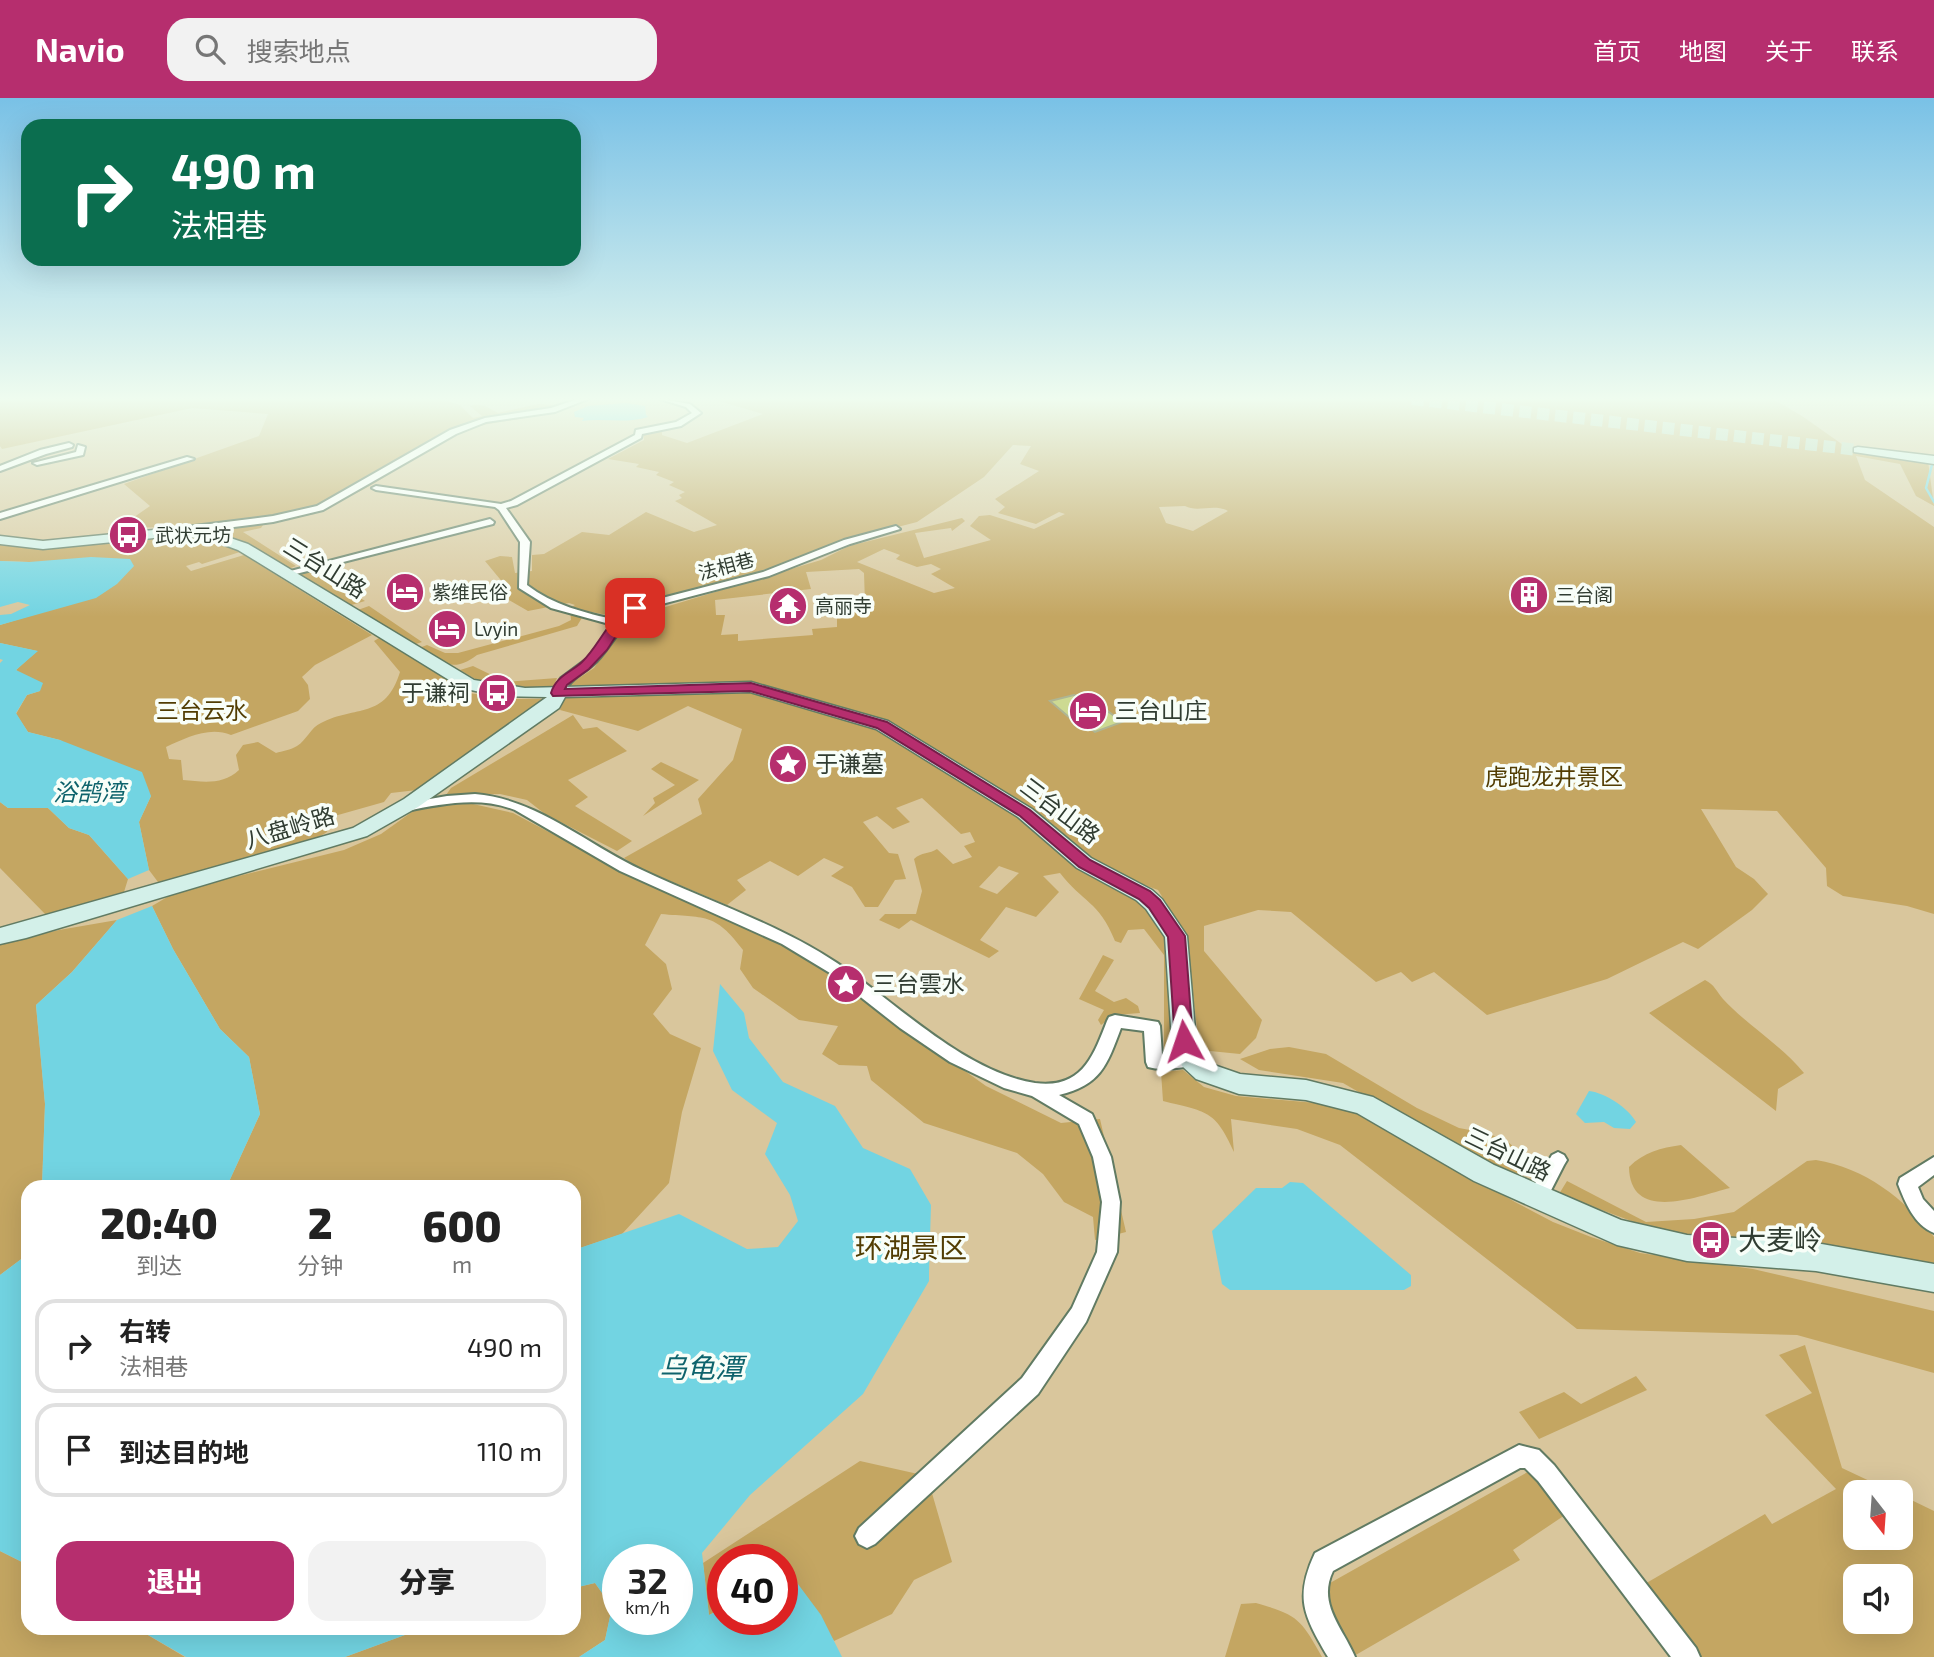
<!DOCTYPE html>
<html lang="zh">
<head>
<meta charset="utf-8">
<style>
	:root { --surface:#fff; --page:#f2f2f2; --text:#222; --muted:#767676; --line:#e0e0e0; --accent:#b62e6e }
	body { margin:0; font-family:"Exo 2","Noto Sans SC",sans-serif; background:var(--page); color:var(--text); height:100vh; display:flex; flex-direction:column; font-size:26px; white-space:nowrap }
	* { box-sizing:border-box; margin:0 }
	p { font-size:23px; color:var(--muted) }
	.icon { flex:none; width:38px; height:38px; fill:none; stroke:currentColor; stroke-width:2; stroke-linecap:round; stroke-linejoin:round }
	.map { position:relative; flex:1; overflow:hidden }
	.drawer { position:absolute; left:21px; top:1082px; width:560px; height:455px; display:flex; flex-direction:column; background:var(--surface); border-radius:21px; box-shadow:0 7px 28px #0002 }
	.drawer>* { flex:none }
	.guide { position:absolute; left:21px; top:21px; width:560px; height:147px; border-radius:21px; box-shadow:0 7px 28px #0002; background:#0b6e4f; color:#fff; overflow:hidden }
	.needle { width:46px; rotate:163deg }
	.buttons { position:absolute; left:1843px; top:1382px; display:grid; gap:14px }
	.buttons a { display:grid; place-items:center; width:70px; height:70px; border-radius:14px; background:var(--surface); box-shadow:0 7px 28px #0002; font-size:35px }
	.speed { position:absolute; left:602px; top:1446px; display:flex; gap:14px; font-size:35px; font-weight:700; text-align:center }
	.speed>* { display:grid; place-content:center; width:91px; height:91px; border-radius:50%; background:var(--surface); box-shadow:0 7px 28px #0002; line-height:1 }
	.speed small { font-size:18px; font-weight:400 }
	.speed .limit { border:10px solid #d22; background:#fff; color:#111 }
	.pin { position:absolute; display:grid; place-items:center; width:60px; height:60px; color:#fff; margin:-30px; border-radius:14px; box-shadow:0 4px 10px #0006 }
	.me { position:absolute; width:77px; margin:-38px; rotate:355deg; stroke-linejoin:round; filter:drop-shadow(0 0 5px #0008) }
	.turn { display:flex; align-items:center; gap:24px; height:147px; padding:0 35px; font-size:32px }
	.turn .icon { width:91px; height:91px; stroke-width:2.5 }
	.turn b { display:block; font-size:49px; line-height:60px }
	.eta { display:flex; justify-content:space-evenly; align-items:center; height:119px; text-align:center }
	.eta b { font-size:42px; font-weight:800; line-height:49px }
	.button { display:flex; gap:14px; margin-top:auto; padding:14px 35px }
	.button a { flex:1; height:80px; border-radius:21px; background:var(--accent); color:#fff; font-size:28px; font-weight:800; line-height:80px; text-align:center }
	.button a+a { background:var(--page); color:var(--text) }
	ul { padding:0; list-style:none }
	li { display:flex; align-items:center; gap:21px; height:94px; margin:0 14px 10px; padding:0 21px; border:4px solid var(--line); border-radius:21px }
	li div { flex:1 }
	li b { display:block; font-size:26px }
	li em { font-style:normal }
	header { display:flex; align-items:center; gap:42px; box-sizing:border-box; height:98px; padding:0 35px; background:var(--accent); color:#fff }
	header strong { font-size:33px }
	nav { display:flex; gap:38px; margin-inline-start:auto; font-size:24px }
	.search { width:490px; height:63px; background:var(--page); display:flex; align-items:center; gap:18px; box-sizing:border-box; padding:0 24px; border-radius:21px; color:var(--muted); font-size:26px }
	.map>svg:first-child { display:block }
	.green { fill:#d9c69c; fill-rule:evenodd }
	.forest { fill:#c4a662; fill-rule:evenodd }
	.water { fill:#72d4e2; fill-rule:evenodd }
	.lines { fill:none; stroke-linecap:round; stroke-linejoin:round }
	.stream { stroke:#72d4e2; stroke-width:2.5 }
	.building { fill:#cdda92; stroke:#aeb593; stroke-width:2 }
	.secondary-tunnel { stroke:#b9d3ba; stroke-width:12; stroke-dasharray:12 6; stroke-linecap:butt }
	.street-casing { stroke:#617b63; stroke-width:4 }
	.secondary-casing { stroke:#617b63; stroke-width:3 }
	.street { fill:#fff; fill-rule:evenodd }
	.secondary { fill:#d3f0e9; fill-rule:evenodd }
	.route { fill:#b62e6e; stroke:#761e48; stroke-width:2 }
	.labels { text-anchor:middle; stroke-width:7; stroke-linejoin:round; paint-order:stroke }
	.far-poi-label { font-size:19px; fill:#313d32; stroke:#f8fef8; text-anchor:start }
	.far-street-label { font-size:19px; fill:#313d32; stroke:#f8fef8 }
	.street-label { font-size:23px; fill:#313d32; stroke:#f8fef8 }
	.poi-label { font-size:23px; fill:#313d32; stroke:#f8fef8; text-anchor:start }
	.park-label { font-size:23px; fill:#523d03; stroke:#f8fef8 }
	.water-label { font-size:24px; font-style:italic; fill:#0e636c; stroke:#f8fef8 }
	.near-poi-label { font-size:28px; fill:#313d32; stroke:#f8fef8; text-anchor:start }
	.near-park-label { font-size:28px; fill:#523d03; stroke:#f8fef8 }
	.near-water-label { font-size:28px; font-style:italic; fill:#0e636c; stroke:#f8fef8 }
</style>
</head>
<body>
<header>
<strong>Navio</strong>
<div class="search"><svg class="icon" aria-label="search" viewBox="0 0 24 24"><circle cx="10" cy="10" r="6"/><path d="M15 15l6 6"/></svg>搜索地点</div>
<nav><a>首页</a><a>地图</a><a>关于</a><a>联系</a></nav>
</header>
<div class="map">
<svg width="1934" height="1559" viewBox="0 0 1934 1559">
	<rect width="100%" height="100%" fill="#dbf8dc"/>
	<path class="green" d="M0,301H1934V1559H0ZM28,1088H574V1530H28ZM1855,1395H1900V1440H1855ZM618,1461H677V1521H618ZM723,1461H782V1521H723ZM1855,1479H1900V1524H1855Z"/>
	<path class="forest" d="M0,301H440L460,307L473,320L482,318L470,308C481,304 489,310 498,315L538,306L555,307C541,323 493,322 470,331C421,350 378,390 329,407C261,429 188,427 117,431L150,408L124,386L259,338L268,316L192,310L2,351L0,348Z
		M712,301H1773L1802,318L1846,349L1928,363L1934,408L1916,398L1900,366L1856,358L1865,382L1934,429V816L1907,808L1843,798L1827,788L1826,770L1777,713L1701,711L1736,769L1754,781L1768,796L1752,812L1698,851L1683,844L1607,881L1487,917L1434,874L1412,884L1401,874L1376,884L1291,814L1258,812L1204,828V853L1262,922L1256,940L1240,956L1200,952L1185,836L1158,792L1139,785L1142,803L1168,839L1179,955L1164,956V857L1144,831L1128,832L1121,845L1115,843C1099,803 1082,804 1060,775L1043,778L1059,794L1036,819L1006,809L980,842L999,853L989,860L911,822L899,831L879,822L885,816H916L922,793L914,761C921,754 930,756 937,751L953,766L972,759L964,748L975,744L970,734L961,736L922,700L896,710L910,724L893,731L877,718L863,724L889,755L898,756L906,781L895,782L878,809H865L852,789L831,778L844,769L824,760L798,778L770,763L737,782L746,792L727,807L637,769L624,760L702,716L698,701L733,662L742,631L688,608L638,633L560,612L570,586L594,570L629,520L821,462L849,448L962,420L965,423L952,433L951,430L915,435L924,460L991,442L970,428L979,418L990,417L1034,431L1065,416L1059,414L1036,426L998,415L1005,409L995,401L1039,373L1020,366L1031,348L1013,347L984,379L917,424L847,442L812,457L750,476L627,508L618,519L586,513L577,528L477,557C452,576 443,564 419,550L427,547L445,555H458L559,528L571,522L570,510L575,507L569,505L528,513L500,497L509,492L485,463L500,458L512,459L515,475L532,473V457L544,456L582,434L609,437L646,414L694,434L717,427L675,403L682,400L679,397L685,394L669,387L674,384L656,377L659,374L636,369L639,366L608,361L644,342L643,331L645,328L662,332V337L687,345L763,316ZM1185,408C1198,415 1214,405 1228,413L1193,433L1166,425L1159,409ZM884,451L900,457L896,461L917,469L931,466L941,471L931,476L955,490L934,495L857,464ZM859,471L864,475L865,505L857,511L837,513V529L812,531L813,537L738,543V536L721,537L725,517H716L715,502L811,491L806,474ZM999,768L1019,775L997,796L979,789Z
		M314,413V416L263,427L261,430L243,434L296,468L286,472L231,439L201,433Z
		M167,438L203,439L240,454L202,466L199,464L186,468L191,473L244,457L372,537L315,567L302,579L308,587L310,601L298,613L231,637C209,628 186,640 166,649L169,661L181,662L183,682C204,684 223,687 239,672L236,657L243,647L258,644L276,655C282,653 291,652 297,648C306,643 311,629 321,625C356,607 385,622 400,574L374,543L379,540L469,595L508,601H546L417,692L391,695L384,704L331,719L327,734L316,741L161,788L149,772L139,724L151,698L60,642L28,634L16,616L27,597L40,593L16,572L37,553L0,545V527L39,515L29,464L0,463V447L52,451Z
		M314,471L365,503L348,508L295,477Z
		M369,508L422,544L413,547L355,513Z
		M473,568L506,584L557,580L553,590L487,588L460,572Z
		M573,617L583,631L597,629L627,653L568,682L588,699L575,708L632,743L617,753L545,716L527,702L500,696L446,697L451,690Z
		M661,664L699,682L643,718L655,705L653,700L675,687L651,671Z
		M0,704L8,710H48L69,730L89,737L128,781L124,794L47,818L0,770Z
		M447,706H473L513,715L645,785L783,843L986,988L1061,1025L1100,1021L1126,1134L1095,1142L1093,1119L1064,1104L1043,1076L1017,1055L924,1025L871,982L867,968L839,967L822,956L838,928L799,922L753,890L740,871L743,852C715,814 704,820 661,816L645,847L666,866L672,891L653,916L670,936L701,950L682,1014L669,1085L622,1136L574,1152V1088H227L260,1016L249,959L220,931L173,851L152,808L169,798L214,784L344,752L381,736L416,711Z
		M117,822L72,874L36,907L45,1006L42,1088H28V1156L0,1177V846L59,832Z
		M1103,857L1114,862L1095,893L1114,904L1126,900L1138,908L1140,915L1115,917L1101,927L1098,922L1104,912L1079,901Z
		M1705,882C1715,887 1716,893 1723,901C1748,928 1780,946 1804,975L1778,991L1776,1013L1649,915Z
		M1289,949L1326,956L1417,1010L1459,1030L1486,1035L1506,1042L1517,1052L1525,1065L1520,1081L1480,1064L1343,985L1259,972L1240,961L1270,951Z
		M1183,972L1204,989L1236,998L1328,1006L1357,1012L1515,1104L1553,1124L1591,1139L1640,1155L1753,1171L1934,1213V1275L1797,1237L1577,1231L1340,1047L1297,1031L1231,1021L1234,1054C1215,1011 1206,1014 1163,1003L1161,974Z
		M1681,1047L1730,1090C1698,1098 1630,1126 1629,1069C1644,1054 1661,1050 1681,1047Z
		M1816,1062C1865,1070 1904,1100 1934,1139V1174L1666,1136L1559,1096L1567,1083L1646,1124L1694,1121L1734,1114L1807,1063Z
		M1805,1247L1842,1370L1895,1395H1855V1440H1900L1901,1397L1934,1413V1559H1695L1643,1487L1765,1416L1772,1426L1836,1391L1765,1317L1812,1295L1779,1257ZM1855,1479H1900V1524H1855Z
		M1636,1278L1647,1292L1539,1341L1519,1314L1564,1294L1581,1306Z
		M860,1363L927,1378L952,1464L914,1482L892,1516L834,1543L790,1475L782,1478V1461H723V1510L709,1517L703,1465Z
		M1533,1371L1565,1417L1513,1452L1520,1462L1354,1558L1329,1508L1330,1485Z
		M0,1453L28,1467V1530H136L185,1559H0Z
		M595,1485L612,1509L605,1542L579,1559H345L424,1530H574V1490Z
		M1256,1505C1298,1517 1301,1521 1322,1559H1225L1241,1506Z"/>
	<path class="water" d="M626,305L645,308L646,317L648,319C627,326 604,320 582,323L584,320L575,319L574,314L588,308Z
		M91,459L130,461L134,468L117,486L96,500L0,527V517L11,516L30,507L18,504L0,509V463L29,464Z
		M0,545L38,553L16,572L43,585L40,593L27,597L16,615L28,634L60,642L142,674L151,698L139,724L149,772L128,781L89,737L69,730L48,710H8L0,704V565L3,562L0,561Z
		M152,808L173,851L220,931L249,959L260,1016L227,1088H42L45,1006L36,907L72,874L117,822Z
		M720,886L744,915L749,940L783,984L835,1008L863,1050L910,1071L931,1107L929,1175V1183L863,1296L750,1397L702,1455L709,1517L723,1510V1521H782V1478L789,1474L821,1517L842,1559H579L605,1542L612,1509L595,1485L574,1490V1152L679,1116L747,1151L778,1149L798,1123L790,1097L765,1056L777,1025L732,992L713,953ZM618,1461H677V1521H618Z
		M1589,993C1606,995 1628,1010 1636,1024L1630,1031L1614,1030L1604,1024L1585,1025L1576,1016Z
		M1290,1084L1303,1085L1411,1177V1188L1404,1192H1230L1222,1186L1212,1133L1256,1090H1282Z
		M28,1156V1467L0,1453V1177Z
		M136,1530H424L345,1559H186Z"/>
	<g class="lines">
		<path class="stream" d="M1934,359L1926,390L1934,404"/>
	</g>
	<path class="building" d="M1074,597L1097,605L1122,624L1095,634L1088,629L1083,631L1050,603Z"/>
	<g class="lines">
		<path class="secondary-tunnel" d="M1412,301L1858,352"/>
		<g class="street-casing">
			<path id="street" d="M578,301H588L555,314L486,324L456,336L323,412L273,424L178,436L174,433L178,430L273,418L317,408L450,332L485,320L551,310Z
				M660,301L690,306L701,315L681,328L642,336L641,340L517,407L506,410L530,444L527,487C553,507 585,515 617,522L631,508L763,474L844,442L896,428L900,431L850,446L769,478L639,512C621,527 612,547 597,563C583,577 571,579 562,597H554L552,595L561,580L588,560L613,527L551,510L519,490L520,444L499,412L495,409L376,392L372,390L376,388L501,406L511,403L635,337L636,332L676,324L692,315L686,309Z
				M69,345L73,347L72,349L46,356L0,373V368L40,352Z
				M78,347L85,349L83,357L37,367L33,365L76,354Z
				M187,359L194,361L0,421V415Z
				M490,421L494,424L493,426L284,479L279,476Z
				M475,696C537,701 586,746 642,772C707,803 777,825 837,865C896,904 964,974 1035,985C1082,991 1093,959 1107,923L1109,919L1115,917L1158,924L1160,928L1162,957L1191,954L1197,956L1199,961L1197,966C1184,970 1161,973 1148,969L1146,964L1144,933L1121,930C1107,967 1101,987 1059,997L1092,1016L1111,1059L1120,1104L1117,1154L1086,1224L1038,1296L875,1446L867,1450L859,1446L855,1438L859,1430L1022,1280L1072,1210L1097,1154L1102,1104L1093,1059L1079,1026L1032,998L1004,990L950,964L900,930L830,875L782,846L620,773L515,712C480,698 442,706 406,713L400,709L401,706L447,698Z
				M1558,1054L1564,1057L1567,1062L1564,1067L1544,1106L1537,1108L1530,1106L1528,1100L1530,1094L1552,1057Z
				M1934,1059V1077L1918,1089L1923,1101L1934,1113V1135C1914,1127 1905,1104 1898,1086L1900,1080Z
				M1519,1347L1539,1352L1554,1367L1696,1550L1700,1559H1671L1538,1383L1525,1370H1520L1333,1473C1317,1506 1343,1530 1355,1559H1328C1304,1518 1294,1500 1315,1455Z"/>
		</g>
		<g class="secondary-casing">
			<path id="secondary" d="M1858,349L1934,358V366L1854,354V350Z
				M174,430L204,431L248,446L474,582L525,590L751,584L888,623L1032,711L1091,760L1152,792L1162,801L1187,838L1196,943L1201,955L1214,967L1240,976L1306,982L1373,999L1494,1067L1621,1122L1687,1137L1816,1145L1934,1166V1194L1816,1173L1687,1163L1617,1147L1474,1083L1357,1015L1306,1002L1239,996L1196,981L1182,968L1172,943L1165,839L1146,811L1136,802L1077,770L1018,719L876,631L750,594L565,599L559,610L418,709L367,738L26,840L0,846V830L353,730L404,701L547,599L498,598L462,590L238,452L203,439L174,438L43,451L0,446V438L43,443Z"/>
		</g>
		<use href="#street" class="street"/>
		<use href="#secondary" class="secondary"/>
	</g>
	<linearGradient id="sky" x2="0" y2="1"><stop stop-color="#79c1e6"/><stop offset="0.58" stop-color="#effcef"/><stop offset="1" stop-color="#effcef" stop-opacity="0"/></linearGradient>
	<rect width="1934" height="519" fill="url(#sky)"/>
	<path class="route" d="M635,507L641,510L627,521L607,552L589,571L567,587L565,591L751,585L887,624L1030,712L1090,762L1150,793L1160,802L1185,838L1193,943L1190,948L1184,950L1177,948L1175,943L1168,839L1149,810L1139,801L1079,769L1020,718L877,630L750,593L553,598L551,595C556,578 570,575 582,564C601,546 610,515 635,507Z"/>
	<defs>
		<g id="bus-disc" transform="scale(2.0125)"><circle r="9.5" fill="#b62e6e" stroke="#f8fef8"/><path d="M-5-6H5V4H4V6H2V4H-2V6H-4V4H-5ZM-3.5-4V0h7V-4ZM-3.5 1.2v1.5H-2V1.2ZM2 1.2v1.5H3.5V1.2Z" fill="#fff"/></g>
		<g id="hotel-disc" transform="scale(2.0125)"><circle r="9.5" fill="#b62e6e" stroke="#f8fef8"/><path d="M-6-4.5h1.5V1H6V5H4.5V3h-9V5H-6ZM-4 0a1.8 1.8 0 1 1 3.6 0ZM.5 0V-2.5h3Q6-2.5 6 0Z" fill="#fff"/></g>
		<g id="building-disc" transform="scale(2.0125)"><circle r="9.5" fill="#b62e6e" stroke="#f8fef8"/><path d="M-4-6H4V6H1V3H-1V6H-4ZM-2.5-4.3h1.7v1.8h-1.7ZM.8-4.3h1.7v1.8H.8ZM-2.5-1h1.7V.8h-1.7ZM.8-1h1.7V.8H.8Z" fill="#fff"/></g>
		<g id="temple-disc" transform="scale(2.0125)"><circle r="9.5" fill="#b62e6e" stroke="#f8fef8"/><path d="M0-6L5-2H3V0L6.5 2.5H4V6H1.5V3h-3V6H-4V2.5H-6.5L-3 0V-2H-5Z" fill="#fff"/></g>
		<g id="sight-disc" transform="scale(2.0125)"><circle r="9.5" fill="#b62e6e" stroke="#f8fef8"/><path d="M0-6L1.8-2.2L6-1.7L2.9 1.2L3.7 5.4L0 3.3L-3.7 5.4L-2.9 1.2L-6-1.7L-1.8-2.2Z" fill="#fff"/></g>
	</defs>
	<g fill-rule="evenodd">
		<use href="#bus-disc" x="128" y="437"/>
		<use href="#hotel-disc" x="405" y="494"/>
		<use href="#building-disc" x="1529" y="497"/>
		<use href="#temple-disc" x="788" y="508"/>
		<use href="#hotel-disc" x="447" y="531"/>
		<use href="#bus-disc" x="497" y="595"/>
		<use href="#hotel-disc" x="1088" y="613"/>
		<use href="#sight-disc" x="788" y="666"/>
		<use href="#sight-disc" x="846" y="886"/>
		<use href="#bus-disc" x="1711" y="1142"/>
	</g>
	<g class="labels">
		<g class="far-poi-label">
			<text x="155" y="444">武状元坊</text>
			<text x="432" y="501">紫维民俗</text>
			<text x="1556" y="504">三台阁</text>
			<text x="815" y="515">高丽寺</text>
			<text x="474" y="538">Lvyin</text>
		</g>
		<g class="far-street-label">
			<text transform="translate(726 468) rotate(-15)" y="7">法相巷</text>
		</g>
		<g class="street-label">
			<text transform="translate(325 470) rotate(32)" y="8">三台山路</text>
			<text transform="translate(1060 713) rotate(37)" y="8">三台山路</text>
			<text transform="translate(290 730) rotate(-17)" y="8">八盘岭路</text>
			<text transform="translate(1508 1056) rotate(26)" y="8">三台山路</text>
		</g>
		<g class="poi-label">
			<text x="470" y="603" text-anchor="end">于谦祠</text>
			<text x="1115" y="621">三台山庄</text>
			<text x="815" y="674">于谦墓</text>
			<text x="873" y="894">三台雲水</text>
		</g>
		<g class="park-label">
			<text x="202" y="621">三台云水</text>
			<text x="1554" y="687">虎跑龙井景区</text>
		</g>
		<g class="water-label">
			<text x="89" y="703">浴鹄湾</text>
		</g>
		<g class="near-poi-label">
			<text x="1738" y="1152">大麦岭</text>
		</g>
		<g class="near-park-label">
			<text x="911" y="1160">环湖景区</text>
		</g>
		<g class="near-water-label">
			<text x="701" y="1280">乌龟潭</text>
		</g>
	</g>
</svg>
<div class="buttons">
<a><svg class="needle" viewBox="-14 -14 28 28"><path d="M0-13l5 13h-10z" fill="#e53935"/><path d="M0 13l5-13h-10z" fill="#767676"/></svg></a>
<a><svg class="icon" aria-label="sound" viewBox="0 0 24 24"><path d="M4 9h4l5-4v14l-5-4H4zM17 9q2 3 0 6"/></svg></a>
</div>
<div class="speed"><div>32<small>km/h</small></div><div class="limit">40</div></div>
<div class="pin" style="left:635px;top:510px;background:#d93025"><svg class="icon" aria-label="arrive" viewBox="0 0 24 24"><path d="M6 21V4h12l-3 4 3 4H6"/></svg></div>
<svg class="me" style="left:1184px;top:943px" viewBox="-20 -20 40 40"><path d="M0-17L14 15 0 8-14 15z" fill="#b62e6e" stroke="#fff" stroke-width="4"/></svg>
<div class="guide">
<div class="turn"><svg class="icon" aria-label="right" viewBox="0 0 24 24"><path d="M7 20v-9h11M14 6l5 5-5 5"/></svg><div><b>490 m</b>法相巷</div></div>
</div>
<section class="drawer">
<div class="eta">
<div><b>20:40</b><p>到达</p></div>
<div><b>2</b><p>分钟</p></div>
<div><b>600</b><p>m</p></div>
</div>
<ul>
<li><svg class="icon" aria-label="right" viewBox="0 0 24 24"><path d="M7 20v-9h11M14 6l5 5-5 5"/></svg><div><b>右转</b><p>法相巷</p></div><em>490 m</em></li>
<li><svg class="icon" aria-label="arrive" viewBox="0 0 24 24"><path d="M6 21V4h12l-3 4 3 4H6"/></svg><div><b>到达目的地</b></div><em>110 m</em></li>
</ul>
<div class="button"><a>退出</a><a>分享</a></div>
</section>
</div>
</body>
</html>
